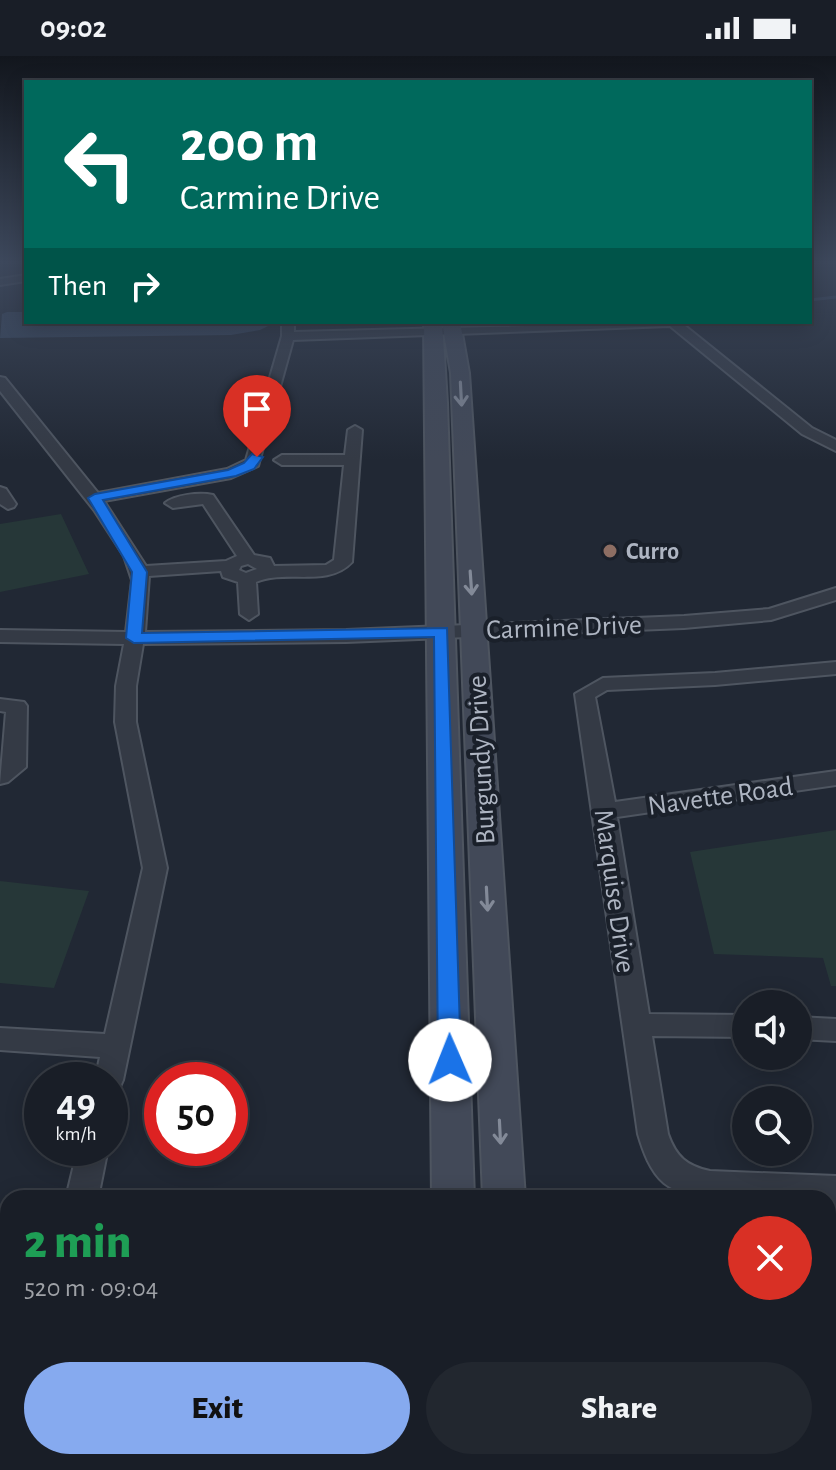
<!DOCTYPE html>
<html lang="en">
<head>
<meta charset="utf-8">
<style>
	:root { --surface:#191e27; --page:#22272f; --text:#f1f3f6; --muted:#9fa2a7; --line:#373c44; --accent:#86aaef }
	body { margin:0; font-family:"Alegreya Sans",sans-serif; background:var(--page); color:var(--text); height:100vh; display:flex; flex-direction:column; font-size:30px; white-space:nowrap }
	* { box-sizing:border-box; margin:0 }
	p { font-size:26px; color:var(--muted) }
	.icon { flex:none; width:44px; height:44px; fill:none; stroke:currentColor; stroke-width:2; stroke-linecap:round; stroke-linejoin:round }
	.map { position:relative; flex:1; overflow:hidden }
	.side { position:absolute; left:0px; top:1134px; width:836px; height:280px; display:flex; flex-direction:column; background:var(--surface); border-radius:24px 24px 0 0; box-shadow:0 4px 20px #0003,0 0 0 2px var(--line) }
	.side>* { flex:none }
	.guide { position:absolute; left:24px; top:24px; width:788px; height:244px; border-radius:0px; box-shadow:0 4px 20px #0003,0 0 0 2px var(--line); background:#00695c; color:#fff; overflow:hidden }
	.buttons { position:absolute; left:732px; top:934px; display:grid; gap:16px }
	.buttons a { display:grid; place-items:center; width:80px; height:80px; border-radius:50%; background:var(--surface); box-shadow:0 4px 20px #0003,0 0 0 2px var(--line); font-size:40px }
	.speed { position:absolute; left:24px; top:1006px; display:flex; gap:16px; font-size:40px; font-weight:700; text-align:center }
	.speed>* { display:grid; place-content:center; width:104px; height:104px; border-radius:50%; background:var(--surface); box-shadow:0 4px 20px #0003,0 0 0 2px var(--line); line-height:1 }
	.speed small { font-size:20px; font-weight:400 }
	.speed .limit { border:12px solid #d22; background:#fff; color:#111 }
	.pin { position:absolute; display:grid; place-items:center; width:68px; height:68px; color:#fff; margin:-82px -34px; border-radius:50% 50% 50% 0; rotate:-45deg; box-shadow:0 0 8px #0007 }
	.pin .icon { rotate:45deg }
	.me { position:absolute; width:88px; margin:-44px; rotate:359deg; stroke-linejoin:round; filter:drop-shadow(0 0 6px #0008) }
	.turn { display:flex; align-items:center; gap:28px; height:168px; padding:0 24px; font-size:36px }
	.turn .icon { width:104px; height:104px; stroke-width:2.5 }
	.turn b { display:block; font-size:56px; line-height:68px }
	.then { display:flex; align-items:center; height:76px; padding:0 24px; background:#0003; gap:16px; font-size:30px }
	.round { display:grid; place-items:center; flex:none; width:84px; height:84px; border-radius:42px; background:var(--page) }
	.head { display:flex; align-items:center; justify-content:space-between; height:136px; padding:0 24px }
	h1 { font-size:48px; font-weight:800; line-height:60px; color:#1e9e55 }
	.button { display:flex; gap:16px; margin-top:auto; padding:16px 24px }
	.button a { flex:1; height:92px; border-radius:48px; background:var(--accent); color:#111; font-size:32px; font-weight:800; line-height:92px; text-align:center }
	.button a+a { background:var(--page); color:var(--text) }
	.status { display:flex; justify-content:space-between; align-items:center; height:56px; padding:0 40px; background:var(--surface); direction:ltr }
	.status svg { height:22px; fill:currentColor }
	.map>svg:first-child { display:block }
	.green { fill:#263738 }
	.water { fill:#35445b }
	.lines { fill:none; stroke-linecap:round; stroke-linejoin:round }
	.stream { stroke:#35445b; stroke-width:3 }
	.street-casing { stroke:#4e5560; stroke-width:4 }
	.secondary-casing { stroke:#4e5560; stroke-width:4 }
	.street { fill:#343a45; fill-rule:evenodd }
	.secondary { fill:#424958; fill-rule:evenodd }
	.oneway { stroke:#838a98 }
	.route { fill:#1a73e8; stroke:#114b97; stroke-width:2 }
	.education-dot { fill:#8d6e63; stroke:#1a202a; stroke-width:3 }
	.labels { text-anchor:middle; stroke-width:8; stroke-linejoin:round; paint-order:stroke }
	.far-poi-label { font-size:24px; font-weight:bold; fill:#aeb5c2; stroke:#1a202a; text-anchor:start }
	.street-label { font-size:28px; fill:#aeb5c2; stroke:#1a202a }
</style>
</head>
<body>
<div class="status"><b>09:02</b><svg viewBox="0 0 49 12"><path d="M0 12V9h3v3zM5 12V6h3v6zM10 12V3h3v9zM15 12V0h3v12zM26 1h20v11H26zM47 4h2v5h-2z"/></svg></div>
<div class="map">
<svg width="836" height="1414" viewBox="0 0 836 1414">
	<rect width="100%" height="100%" fill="#212834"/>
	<path class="green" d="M61,458L89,518L0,536V468Z
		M836,774V930H831L823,902L714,898L690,796Z
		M0,825L89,835L54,932L0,927Z"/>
	<path class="water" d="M7,256H26V266L274,267L260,274L231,279L0,282L2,258Z"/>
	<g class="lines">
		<path class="stream" d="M810,244L836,241"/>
		<g class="street-casing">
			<path id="street" d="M26,219V225L0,229V223Z
				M282,266H294V276L687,266L684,269L812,372L836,384V395L802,378L670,270L293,284L258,410L231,422L104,445L146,510L226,505L237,500L203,448L173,452L165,447C175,439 199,436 213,439L254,499L270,502L274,510L326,509L334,504L344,409H282L274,404L282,399H345L348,374L355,370L362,374L352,506C328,532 286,513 256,526L258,558L249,564L240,558L238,526L223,521L221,515L149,520L145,576L346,574L684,560L769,553L836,532V544L771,564L684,572L346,586L143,588L136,630V666L167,812L123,1024L119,1033L110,1036V1024H95L100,1001L0,994V972L105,978L143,812L115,666L116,630L124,588L0,586V574L126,576L132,524L124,500L94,454L0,335V321L5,322L98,437L227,413L246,404L282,280ZM248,508L257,513L246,517L239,514L241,510Z
				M0,431L6,433L16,448L14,451L8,453L0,448Z
				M836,606V618L715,629L607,634L595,641L615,746L836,715V729L617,761L649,958L746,959V981L652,980L668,1078C676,1101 687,1110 710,1115L836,1120V1148H828V1142C789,1142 693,1151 664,1127C650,1115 643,1095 638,1078L575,638L603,622L715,617Z
				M0,643L24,646L27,650L26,711L8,726L0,728L6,656L0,655Z
				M798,961L836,963V985L798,983Z
				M78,1092H108L98,1142H66Z
				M836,1277V1311L828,1313V1279Z
				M8,1397V1406H42L40,1414H2Z
				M583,1406H632L628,1414H579Z"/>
		</g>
		<g class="secondary-casing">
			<path id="secondary" d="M424,266H442L447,347L474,1142H432Z
				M442,266H460L469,317L525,1142H483L451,317Z
				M438,1406H488L489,1414H439Z
				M501,1406H551L552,1414H502Z"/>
		</g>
		<use href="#street" class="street"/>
		<use href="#secondary" class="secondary"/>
	</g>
	<defs><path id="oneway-shaft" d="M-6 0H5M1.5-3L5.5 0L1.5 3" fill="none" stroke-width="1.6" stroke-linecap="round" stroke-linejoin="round" transform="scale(2)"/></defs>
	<g class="oneway">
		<use href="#oneway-shaft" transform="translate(461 338) rotate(87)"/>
		<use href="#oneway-shaft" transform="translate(471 527) rotate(86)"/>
		<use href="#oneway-shaft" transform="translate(487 843) rotate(87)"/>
		<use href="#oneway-shaft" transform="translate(500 1076) rotate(87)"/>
	</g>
	<linearGradient id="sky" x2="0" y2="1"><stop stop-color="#12161d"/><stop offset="0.51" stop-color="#3d485c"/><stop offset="1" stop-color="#3d485c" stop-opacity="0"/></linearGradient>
	<rect width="836" height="404" fill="url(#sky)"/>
	<path class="route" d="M252,398L263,401L254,413L236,420L103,444L147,516L142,577L447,572L461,1004L458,1011L450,1014L441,1011L438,1004L434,581L134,587L126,582L132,516L88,442L95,438L228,414L244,407Z"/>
	<circle class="education-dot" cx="610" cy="495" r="8"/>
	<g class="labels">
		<g class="far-poi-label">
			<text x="626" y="503">Curro</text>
		</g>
		<g class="street-label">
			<text transform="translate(564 570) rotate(-2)" y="10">Carmine Drive</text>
			<text transform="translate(480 704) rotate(-93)" y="10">Burgundy Drive</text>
			<text transform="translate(720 739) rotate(-8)" y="10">Navette Road</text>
			<text transform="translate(616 835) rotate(82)" y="10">Marquise Drive</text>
		</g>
	</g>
</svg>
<div class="buttons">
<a><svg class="icon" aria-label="sound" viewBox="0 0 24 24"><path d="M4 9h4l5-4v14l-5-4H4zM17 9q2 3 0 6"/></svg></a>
<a><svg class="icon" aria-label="search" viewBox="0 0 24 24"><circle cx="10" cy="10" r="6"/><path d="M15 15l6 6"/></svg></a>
</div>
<div class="speed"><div>49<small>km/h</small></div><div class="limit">50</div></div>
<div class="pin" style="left:257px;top:401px;background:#d93025"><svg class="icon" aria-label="arrive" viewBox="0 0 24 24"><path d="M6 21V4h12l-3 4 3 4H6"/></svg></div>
<svg class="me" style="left:450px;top:1004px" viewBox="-20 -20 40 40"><circle r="19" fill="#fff"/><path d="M0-13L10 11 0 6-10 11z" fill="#1a73e8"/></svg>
<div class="guide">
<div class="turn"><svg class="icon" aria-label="left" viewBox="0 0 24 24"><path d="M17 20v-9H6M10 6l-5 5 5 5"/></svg><div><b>200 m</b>Carmine Drive</div></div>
<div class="then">Then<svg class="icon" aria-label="right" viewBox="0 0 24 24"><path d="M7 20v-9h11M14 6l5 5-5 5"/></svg></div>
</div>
<section class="side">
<div class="head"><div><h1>2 min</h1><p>520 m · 09:04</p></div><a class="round" style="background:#d93025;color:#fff"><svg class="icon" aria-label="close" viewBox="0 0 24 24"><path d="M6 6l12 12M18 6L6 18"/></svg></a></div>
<div class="button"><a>Exit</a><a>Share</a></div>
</section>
</div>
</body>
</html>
